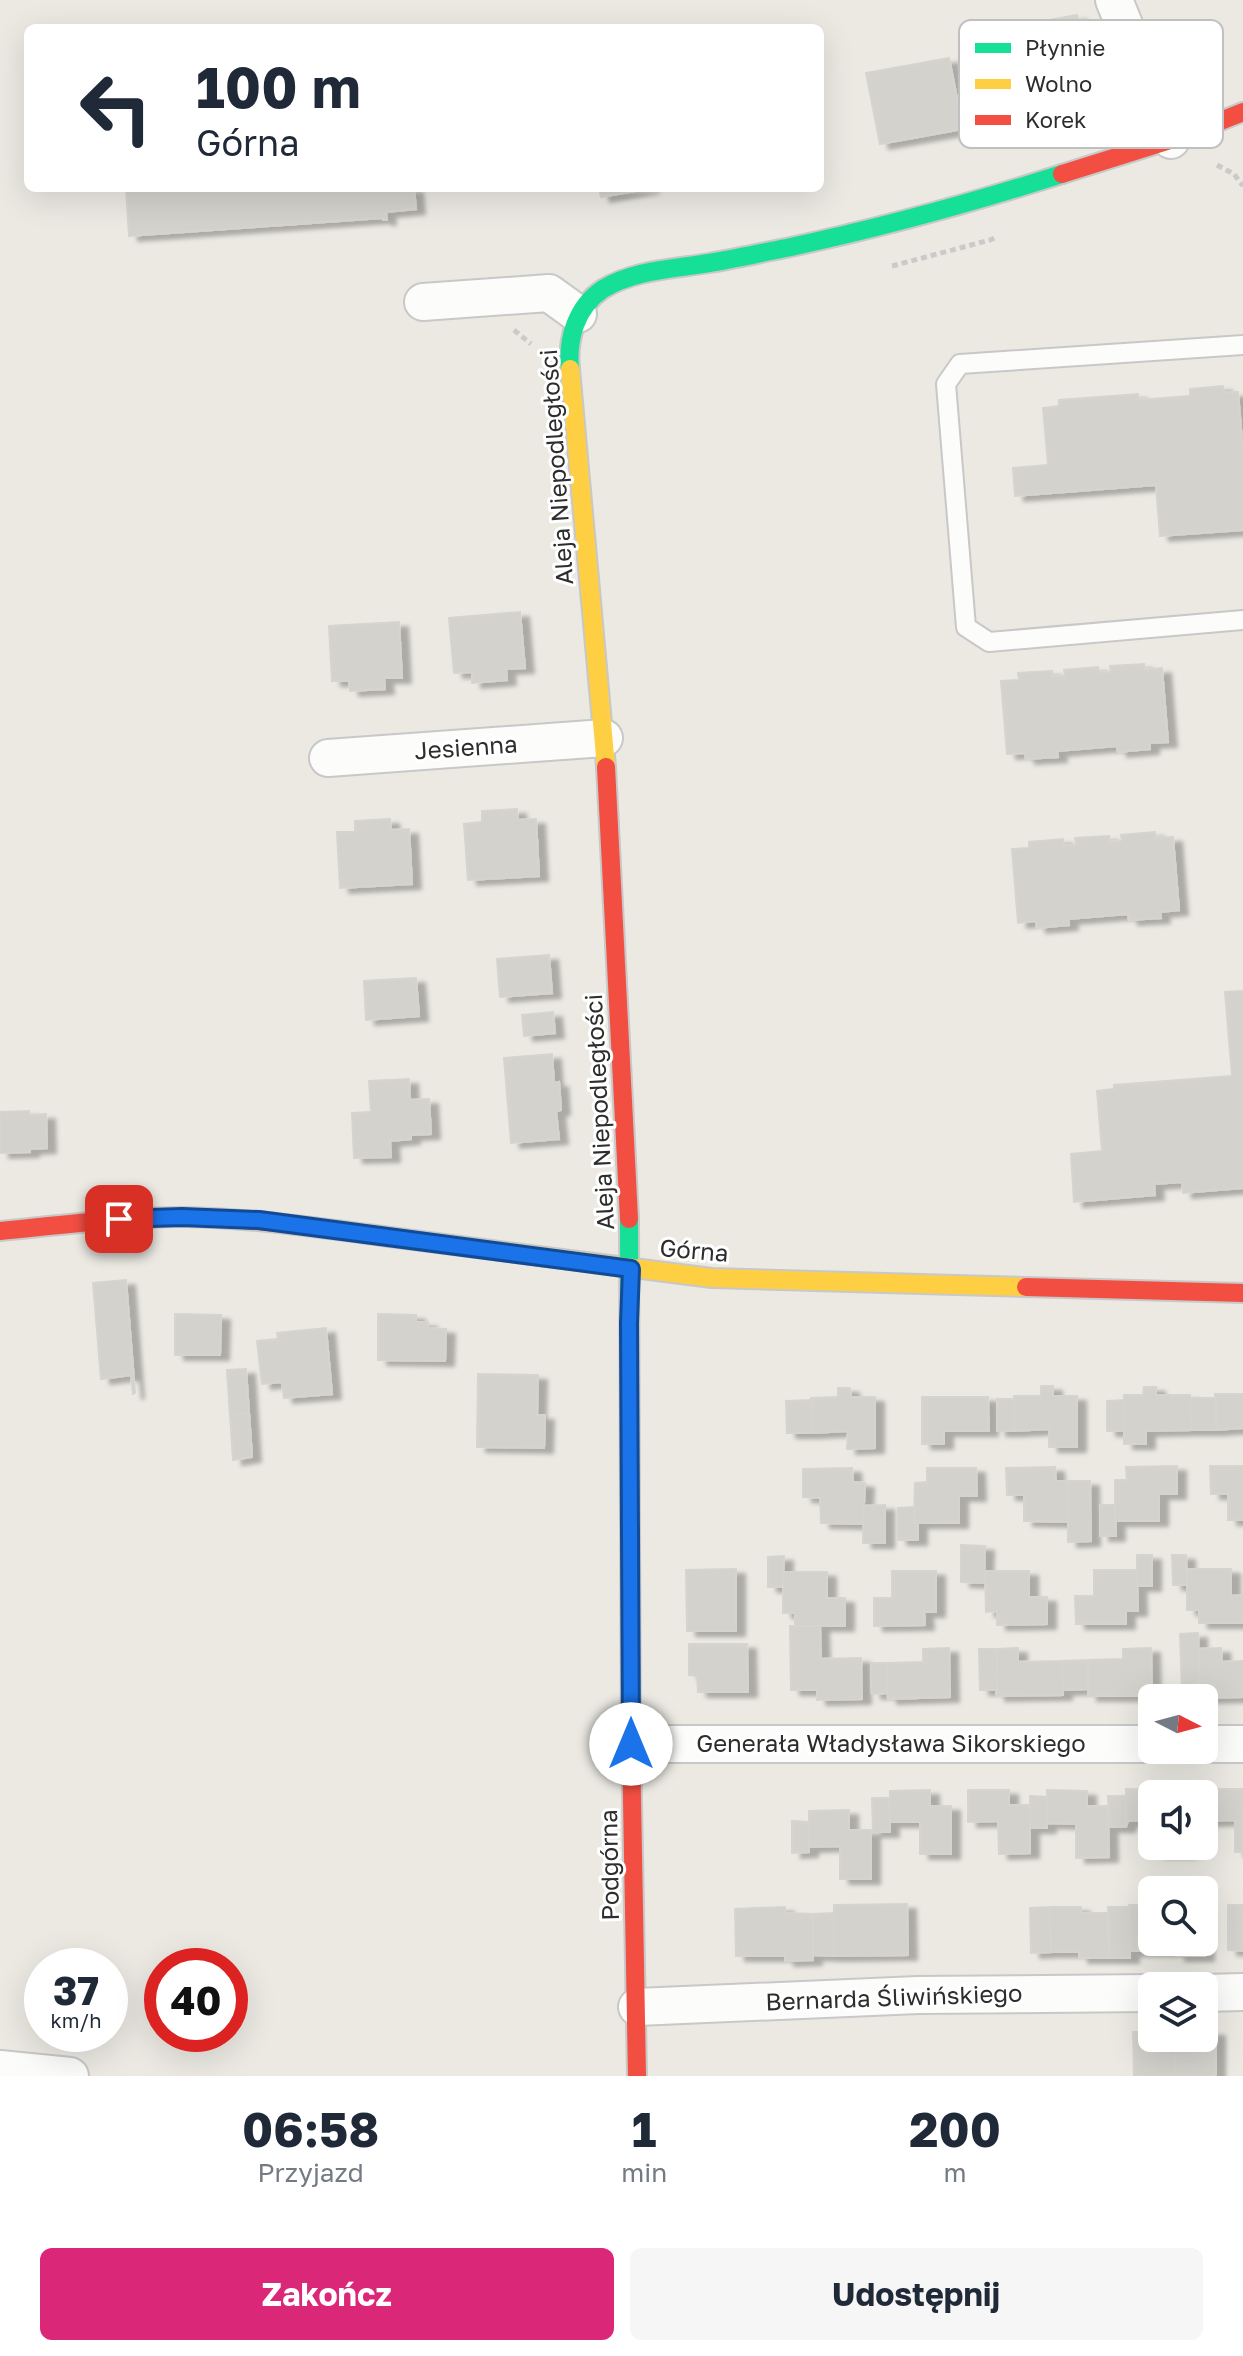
<!DOCTYPE html>
<html lang="pl">
<head>
<meta charset="utf-8">
<style>
	:root { --surface:#fff; --page:#f6f6f7; --text:#1f2937; --muted:#747a83; --accent:#db2777 }
	body { margin:0; font-family:"Golos Text",sans-serif; background:var(--page); color:var(--text); height:100vh; display:flex; flex-direction:column; font-size:30px; white-space:nowrap }
	* { box-sizing:border-box; margin:0 }
	p { font-size:26px; color:var(--muted) }
	.icon { flex:none; width:44px; height:44px; fill:none; stroke:currentColor; stroke-width:2; stroke-linecap:round; stroke-linejoin:round }
	.map { position:relative; height:2076px; overflow:hidden }
	.side { display:flex; flex-direction:column; background:var(--surface); flex:1 }
	.side>* { flex:none }
	.banner { position:absolute; left:24px; top:24px; width:800px; height:168px; border-radius:12px; box-shadow:0 8px 32px #0002; background:#fff; color:var(--text); overflow:hidden }
	.needle { width:52px; rotate:96deg }
	.controls { position:absolute; left:1138px; top:1684px; display:grid; gap:16px }
	.controls a { display:grid; place-items:center; width:80px; height:80px; border-radius:12px; background:var(--surface); box-shadow:0 8px 32px #0002; font-size:40px }
	.speed { position:absolute; left:24px; top:1948px; display:flex; gap:16px; font-size:40px; font-weight:700; text-align:center }
	.speed>* { display:grid; place-content:center; width:104px; height:104px; border-radius:50%; background:var(--surface); box-shadow:0 8px 32px #0002; line-height:1 }
	.speed small { font-size:20px; font-weight:400 }
	.speed .limit { border:12px solid #d22; background:#fff; color:#111 }
	.pin { position:absolute; display:grid; place-items:center; width:68px; height:68px; color:#fff; margin:-34px; border-radius:16px; box-shadow:0 4px 12px #0006 }
	.me { position:absolute; width:88px; margin:-44px; rotate:0deg; stroke-linejoin:round; filter:drop-shadow(0 0 6px #0008) }
	.turn { display:flex; align-items:center; gap:28px; height:168px; padding:0 40px; font-size:36px }
	.turn .icon { width:104px; height:104px; stroke-width:2.5 }
	.turn b { display:block; font-size:56px; line-height:68px }
	.eta { display:flex; justify-content:space-evenly; align-items:center; height:136px; text-align:center }
	.eta b { font-size:48px; font-weight:700; line-height:56px }
	.cta { display:flex; gap:16px; margin-top:auto; padding:16px 40px }
	.cta a { flex:1; height:92px; border-radius:12px; background:var(--accent); color:#fff; font-size:32px; font-weight:700; line-height:92px; text-align:center }
	.cta a+a { background:var(--page); color:var(--text) }
	.map>svg:first-child { display:block }
	.building { fill:#d4d2cd; stroke:#d6d4ce; stroke-width:2; filter:url(#shadow) }
	.lines { fill:none; stroke-linecap:round; stroke-linejoin:round }
	.lane-casing { stroke:#c8c8c8; stroke-width:22 }
	.street-casing { stroke:#c8c8c8; stroke-width:40 }
	.fast-casing { stroke:#c8c8c8; stroke-width:22 }
	.slow-casing { stroke:#c8c8c8; stroke-width:22 }
	.jam-casing { stroke:#c8c8c8; stroke-width:22 }
	.path { stroke:#cacac9; stroke-width:5; stroke-dasharray:6 4; stroke-linecap:butt }
	.lane { stroke:#fcfcfb; stroke-width:18 }
	.street { stroke:#fcfcfb; stroke-width:36 }
	.fast { stroke:#16e098; stroke-width:18 }
	.slow { stroke:#ffcf43; stroke-width:18 }
	.jam { stroke:#f24e42; stroke-width:18 }
	.route-casing { stroke:#114b97; stroke-width:20 }
	.route { stroke:#1a73e8; stroke-width:14 }
	.labels { text-anchor:middle; stroke-width:6; stroke-linejoin:round; paint-order:stroke }
	.street-label { font-size:24px; fill:#2d2d2d; stroke:#fff }
	.key { fill:#fff; stroke:#c0c0c0; stroke-width:2 }
	.key-label { font-size:22px; fill:#2d2d2d }
</style>
</head>
<body>
<div class="map">
<svg width="1243" height="2076" viewBox="0 0 1243 2076">
	<defs>
		<filter id="shadow"><feDropShadow dx="9" dy="5" stdDeviation="2" flood-color="#0004"/></filter>
	</defs>
	<rect width="100%" height="100%" fill="#ebe9e2"/>
	<path class="building" d="M1077,15L1090,85L1007,101L994,30Z
		M949,58L963,129L880,144L866,73Z
		M126,188H414L416,209L386,212L387,220H383V218L129,236Z
		M599,188H651L601,197Z
		M1223,386L1224,393L1238,392L1243,453V530L1160,536L1156,485L1015,496L1013,468L1048,465L1043,408L1059,406V400L1138,394V400L1190,396V389Z
		M520,612L525,668L506,669L507,680L472,683V672L454,673L449,618Z
		M399,622L402,678H384L385,689L350,691L349,681H332L329,626Z
		M1144,664L1145,670L1162,668L1168,742L1150,743V749L1118,752L1117,746L1057,751L1058,757L1026,759L1025,753L1007,754L1001,681L1019,680L1018,673L1052,671V677L1065,676L1064,670L1098,667L1099,673L1111,672L1110,666Z
		M517,809L518,820L536,819L539,876L468,880L464,824L482,822V811Z
		M390,819L391,830L409,829L412,884L340,888L337,832H355V821Z
		M1155,832L1156,838L1173,837L1179,910L1160,912L1161,918L1129,920L1128,914L1068,919L1069,925L1037,928L1036,921L1018,923L1012,849L1029,848V842L1063,839V845H1076L1075,838L1109,836V842L1122,841L1121,835Z
		M549,955L552,993L500,997L497,959Z
		M416,978L419,1016L366,1020L364,981Z
		M1243,991V1188L1183,1193L1182,1182L1154,1184L1155,1195L1074,1202L1071,1154L1102,1151L1097,1091L1114,1089V1085L1232,1076L1225,992Z
		M553,1012L555,1033L524,1036L522,1015Z
		M552,1054L554,1083L559,1082L561,1110L556,1111L559,1139L511,1143L504,1058Z
		M409,1079L410,1100L429,1099L431,1134L411,1135V1139L390,1141L391,1157L354,1158L352,1113L371,1112L369,1081Z
		M29,1111V1115L46,1114L47,1148L30,1149V1152L0,1153V1112Z
		M126,1280L135,1393L133,1394L131,1375L101,1379L93,1283Z
		M175,1314L221,1315L220,1355H175Z
		M378,1314L416,1315V1322H428V1328L446,1329L445,1361L378,1360Z
		M326,1328L332,1394L284,1398L282,1382L262,1384L257,1341L278,1339L277,1333Z
		M246,1369L249,1413L230,1415L227,1370Z
		M478,1374L538,1375L537,1415H545L544,1448L477,1447Z
		M1041,1386H1053V1396H1077V1447H1049V1429L1014,1431V1396H1041Z
		M1144,1387H1156V1395H1190L1191,1430L1146,1431V1444H1124V1395H1143Z
		M838,1388H850L851,1397H875V1448L847,1449L848,1431L812,1433L811,1398L838,1397Z
		M1215,1394H1243V1428L1216,1430Z
		M922,1397H988L989,1431H944V1444H922Z
		M1190,1398H1216V1430H1191Z
		M997,1399H1014V1431H997Z
		M812,1400V1433H787L786,1401Z
		M1124,1400V1431H1107V1401Z
		M249,1413L252,1457L233,1460L230,1415Z
		M1177,1466V1494H1159V1521H1115V1480H1127L1126,1467Z
		M1210,1466H1243V1520H1228V1494H1211Z
		M1055,1467L1056,1481H1068V1522L1024,1521V1495H1007L1006,1468Z
		M852,1468L853,1482L865,1483L863,1524L821,1523L820,1498L803,1497V1469Z
		M927,1468H976L977,1496H959V1523H914L915,1483L927,1482Z
		M1068,1481H1090L1091,1541L1068,1542Z
		M885,1505V1543H863L864,1506Z
		M1100,1505H1115L1116,1536H1100Z
		M915,1507L914,1523H918V1540H898V1508Z
		M961,1545L985,1546L984,1583L961,1582Z
		M1137,1555H1152V1586H1137Z
		M1172,1555H1186L1187,1585H1173Z
		M784,1556L783,1587H768V1557Z
		M736,1569V1631H687L686,1570Z
		M1187,1569H1231V1596L1243,1595V1623H1199V1610H1187Z
		M1094,1570H1137L1138,1611H1126V1624H1076L1075,1596H1094Z
		M892,1571H936V1612H924L925,1625L874,1626V1598H892Z
		M985,1571H1029V1597H1047V1624L997,1625V1611L986,1612Z
		M783,1572H827V1598H845V1626H795V1613H783Z
		M790,1626H820L821,1659L861,1658L862,1699L817,1700V1690H791Z
		M1198,1633L1200,1692H1182L1180,1634Z
		M689,1644H747L748,1692H698L697,1676L689,1675Z
		M949,1648L950,1697L888,1699L887,1663L923,1662V1649Z
		M1018,1648V1662L1062,1661L1063,1695L996,1696L997,1649Z
		M1151,1648L1152,1696H1088V1660L1123,1659V1649Z
		M1221,1648L1222,1662L1243,1661V1697L1200,1698L1199,1649Z
		M979,1649H997V1690H980Z
		M1088,1660L1089,1689L1063,1690L1062,1661Z
		M871,1663H887V1693L872,1694Z
		M1126,1789H1166L1167,1794H1152V1820L1128,1821L1126,1827Z
		M1205,1789H1243V1852H1235V1820L1205,1821Z
		M930,1790V1806H951V1854H920V1822H890V1791Z
		M968,1790H1009V1805H1030V1853L999,1854L998,1821L968,1822Z
		M1047,1790L1087,1791V1806H1108L1109,1857L1076,1858V1824L1047,1823Z
		M1030,1796L1047,1797V1828H1030Z
		M1108,1796H1126V1827H1109Z
		M872,1798H889L890,1832H873Z
		M849,1810V1830H871V1879H840V1846L809,1847V1811Z
		M792,1821L809,1822V1852L792,1853Z
		M1156,1846H1188V1853H1156Z
		M907,1904L908,1955L834,1956V1905Z
		M1129,1905H1149L1148,1951H1130Z
		M1149,1905H1152V1942H1204L1205,1912V1956H1176V1951H1148Z
		M1228,1905H1243V1951L1228,1950Z
		M785,1907V1913L813,1914V1960L785,1961V1956H736L735,1909Z
		M1050,1907H1081V1913H1109V1958H1079V1952H1051Z
		M1050,1907L1051,1952L1031,1953L1030,1908Z
		M1108,1907H1129L1130,1958H1109Z
		M834,1913V1956L813,1955V1914Z
		M1204,2031H1216V2076H1175V2038H1204Z
		M1133,2032H1152V2038H1175V2076H1134Z"/>
	<g class="lines">
		<g class="lane-casing">
			<path id="lane" d="M1243,345L960,364L946,384L966,627L989,642L1243,620"/>
		</g>
		<g class="street-casing">
			<path id="street" d="M1114,0L1171,140
				M423,302L549,293L578,314
				M328,758L604,738
				M631,1744H1152
				M1204,1744H1243
				M1204,1993L1243,1992
				M637,2007L918,1995L1152,1993
				M0,2069L70,2076"/>
		</g>
		<g class="fast-casing">
			<path id="fast" d="M570,369C567,339 576,307 603,289C634,270 673,269 709,263C734,259 760,253 786,248C880,228 971,203 1062,174
				M629,1219L630,1529"/>
		</g>
		<g class="slow-casing">
			<path id="slow" d="M570,369L606,767
				M390,1237L712,1278L1026,1287"/>
		</g>
		<g class="jam-casing">
			<path id="jam" d="M1062,174L1180,137L1243,112
				M606,767L629,1219
				M0,1231C61,1225 122,1217 183,1217C252,1218 321,1228 390,1237
				M1026,1287L1243,1293
				M630,1529L631,1744L637,2076"/>
		</g>
		<path class="path" d="M1217,165L1234,174L1243,186
			M892,266L990,240L997,237
			M514,330L531,344"/>
		<use href="#lane" class="lane"/>
		<use href="#street" class="street"/>
		<use href="#fast" class="fast"/>
		<use href="#slow" class="slow"/>
		<use href="#jam" class="jam"/>
	</g>
	<g class="lines">
		<g class="route-casing">
			<path id="route" d="M119,1219L182,1217L259,1220L631,1269L629,1323L631,1744"/>
		</g>
		<use href="#route" class="route"/>
	</g>
	<g class="labels">
		<g class="street-label">
			<text transform="translate(557 467) rotate(-94)" y="8">Aleja Niepodległości</text>
			<text transform="translate(466 748) rotate(-4)" y="8">Jesienna</text>
			<text transform="translate(600 1112) rotate(-93)" y="8">Aleja Niepodległości</text>
			<text transform="translate(694 1251) rotate(5)" y="8">Górna</text>
			<text x="891" y="1752">Generała Władysława Sikorskiego</text>
			<text transform="translate(610 1865) rotate(-91)" y="8">Podgórna</text>
			<text transform="translate(894 1998) rotate(-2)" y="8">Bernarda Śliwińskiego</text>
		</g>
	</g>
	<rect x="959" y="20" width="264" height="128" rx="12" class="key"/>
	<rect x="975" y="43" width="36" height="10" fill="#16e098"/>
	<rect x="975" y="79" width="36" height="10" fill="#ffcf43"/>
	<rect x="975" y="115" width="36" height="10" fill="#f24e42"/>
	<g class="key-label">
		<text x="1025" y="56">Płynnie</text>
		<text x="1025" y="92">Wolno</text>
		<text x="1025" y="128">Korek</text>
	</g>
</svg>
<div class="controls">
<a><svg class="needle" viewBox="-14 -14 28 28"><path d="M0-13l5 13h-10z" fill="#e53935"/><path d="M0 13l5-13h-10z" fill="#747a83"/></svg></a>
<a><svg class="icon" aria-label="sound" viewBox="0 0 24 24"><path d="M4 9h4l5-4v14l-5-4H4zM17 9q2 3 0 6"/></svg></a>
<a><svg class="icon" aria-label="search" viewBox="0 0 24 24"><circle cx="10" cy="10" r="6"/><path d="M15 15l6 6"/></svg></a>
<a><svg class="icon" aria-label="layers" viewBox="0 0 24 24"><path d="M12 4l9 5-9 5-9-5zM3 14l9 5 9-5"/></svg></a>
</div>
<div class="speed"><div>37<small>km/h</small></div><div class="limit">40</div></div>
<div class="pin" style="left:119px;top:1219px;background:#d93025"><svg class="icon" aria-label="arrive" viewBox="0 0 24 24"><path d="M6 21V4h12l-3 4 3 4H6"/></svg></div>
<svg class="me" style="left:631px;top:1744px" viewBox="-20 -20 40 40"><circle r="19" fill="#fff"/><path d="M0-13L10 11 0 6-10 11z" fill="#1a73e8"/></svg>
<div class="banner">
<div class="turn"><svg class="icon" aria-label="left" viewBox="0 0 24 24"><path d="M17 20v-9H6M10 6l-5 5 5 5"/></svg><div><b>100 m</b>Górna</div></div>
</div>
</div>
<section class="side">
<div class="eta">
<div><b>06:58</b><p>Przyjazd</p></div>
<div><b>1</b><p>min</p></div>
<div><b>200</b><p>m</p></div>
</div>
<div class="cta"><a>Zakończ</a><a>Udostępnij</a></div>
</section>
</body>
</html>
